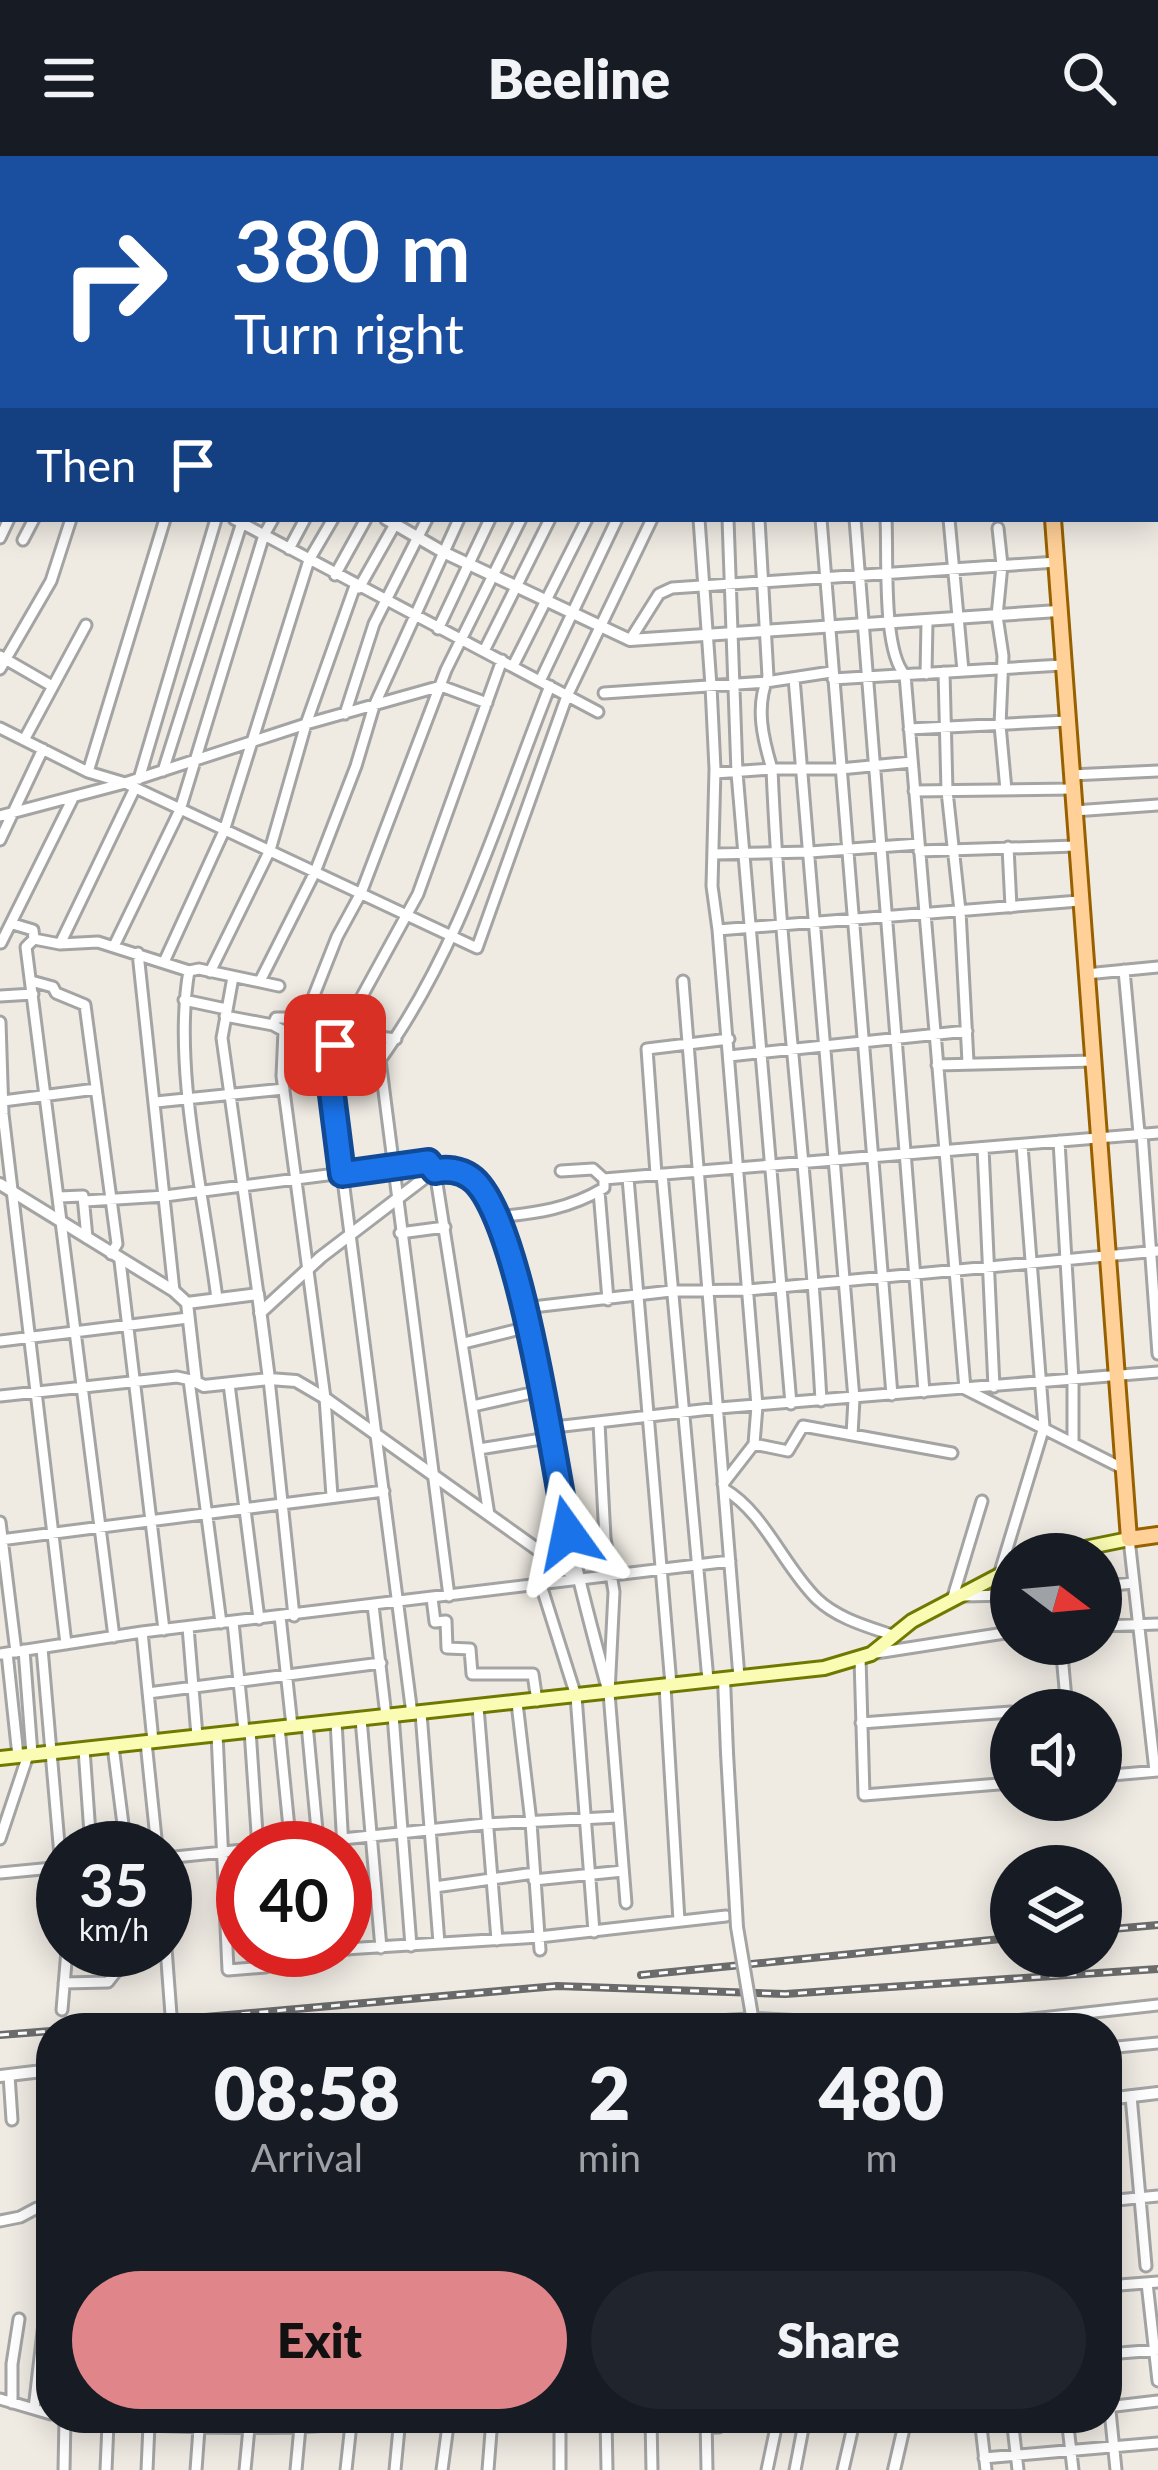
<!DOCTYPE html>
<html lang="en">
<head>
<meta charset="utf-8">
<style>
	:root { --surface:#171b24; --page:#20242c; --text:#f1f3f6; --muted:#9ea1a6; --accent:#e0868a }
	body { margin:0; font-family:Lato,sans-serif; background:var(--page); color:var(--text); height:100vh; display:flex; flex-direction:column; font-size:45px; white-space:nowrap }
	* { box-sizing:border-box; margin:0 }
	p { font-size:39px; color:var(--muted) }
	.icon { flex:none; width:66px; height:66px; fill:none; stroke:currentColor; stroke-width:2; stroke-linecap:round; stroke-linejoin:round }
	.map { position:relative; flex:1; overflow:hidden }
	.details { position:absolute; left:36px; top:1857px; width:1086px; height:420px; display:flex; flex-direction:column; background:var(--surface); border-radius:48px; box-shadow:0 6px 30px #0003 }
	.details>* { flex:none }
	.top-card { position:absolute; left:0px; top:0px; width:1158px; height:366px; box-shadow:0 6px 30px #0003; background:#1a4fa0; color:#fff; overflow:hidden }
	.needle { width:78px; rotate:106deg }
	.tools { position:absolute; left:990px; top:1377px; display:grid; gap:24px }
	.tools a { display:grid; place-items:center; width:132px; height:132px; border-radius:50%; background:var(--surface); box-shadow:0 6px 30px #0003; font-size:60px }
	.speed { position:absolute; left:36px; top:1665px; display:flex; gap:24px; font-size:60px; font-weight:700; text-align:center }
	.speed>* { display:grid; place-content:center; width:156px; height:156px; border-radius:50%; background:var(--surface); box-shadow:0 6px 30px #0003; line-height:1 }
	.speed small { font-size:30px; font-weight:400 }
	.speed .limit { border:18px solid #d22; background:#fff; color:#111 }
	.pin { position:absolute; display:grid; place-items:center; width:102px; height:102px; color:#fff; margin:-51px; border-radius:24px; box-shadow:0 6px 18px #0006 }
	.me { position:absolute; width:132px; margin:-66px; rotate:348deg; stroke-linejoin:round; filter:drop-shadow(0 0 9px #0008) }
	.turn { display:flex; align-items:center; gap:42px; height:252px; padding:0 36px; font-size:54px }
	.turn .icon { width:156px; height:156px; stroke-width:2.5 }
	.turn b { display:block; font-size:84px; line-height:102px }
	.then { display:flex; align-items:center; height:114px; padding:0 36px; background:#0003; gap:24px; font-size:45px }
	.eta { display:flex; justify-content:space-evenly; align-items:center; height:204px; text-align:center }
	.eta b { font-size:72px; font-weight:800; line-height:84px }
	.primary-button { display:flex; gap:24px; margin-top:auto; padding:24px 36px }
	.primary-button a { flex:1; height:138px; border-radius:72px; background:var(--accent); color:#111; font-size:48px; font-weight:800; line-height:138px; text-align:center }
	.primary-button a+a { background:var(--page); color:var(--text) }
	header { display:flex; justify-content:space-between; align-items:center; height:156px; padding:0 36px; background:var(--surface); font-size:54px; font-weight:800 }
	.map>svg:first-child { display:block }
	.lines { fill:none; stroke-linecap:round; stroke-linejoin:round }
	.minor-casing { stroke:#a4a4a4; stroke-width:15 }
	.tertiary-casing { stroke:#a4a4a4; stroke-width:16 }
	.secondary-casing { stroke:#6f7900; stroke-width:18 }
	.primary-casing { stroke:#976100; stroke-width:20 }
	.minor { stroke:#fff; stroke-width:9 }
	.tertiary { stroke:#fff; stroke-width:10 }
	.secondary { stroke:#fafcb3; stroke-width:12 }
	.primary { stroke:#ffd098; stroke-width:14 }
	.rail-casing { stroke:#6b6b6b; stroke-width:8 }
	.rail { stroke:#fff; stroke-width:3; stroke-dasharray:9; stroke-linecap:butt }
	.tertiary-bridge-casing { stroke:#a4a4a4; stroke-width:16; stroke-linecap:butt }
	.tertiary-bridge { stroke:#fff; stroke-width:10 }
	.route-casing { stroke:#114b97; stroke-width:30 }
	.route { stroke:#1a73e8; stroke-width:21 }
</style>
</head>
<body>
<header><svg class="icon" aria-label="menu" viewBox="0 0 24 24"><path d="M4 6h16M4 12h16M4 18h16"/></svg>Beeline<svg class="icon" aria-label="search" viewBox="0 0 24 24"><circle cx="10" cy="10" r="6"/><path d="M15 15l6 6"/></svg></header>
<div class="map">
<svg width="1158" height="2314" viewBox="0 0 1158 2314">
	<rect width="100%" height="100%" fill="#efebe3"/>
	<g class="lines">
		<g class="minor-casing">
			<path id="minor" d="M535,0L538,3
				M755,0V3
				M1144,0V3
				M264,3L265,0
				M327,3V0
				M351,3L352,0
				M411,3L412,0
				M452,3L453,0
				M480,3L481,0
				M504,3L505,0
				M557,3L558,0
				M585,3L586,0
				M617,3L618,0
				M652,3V0
				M679,3L680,0
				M707,3L708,0
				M790,3V0
				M839,3L840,0
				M900,3L901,0
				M1155,151L1158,152
				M0,225L3,227
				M1155,237L1158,238
				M0,259L3,253
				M234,363L598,556
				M699,363L711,530L715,613L712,730L718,774
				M728,363L737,617L791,1248
				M821,363L892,1239
				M855,363L924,1236
				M886,363C888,400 882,494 905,519L965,1233L1124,1313
				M949,363L963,515
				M998,372L1002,409L997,460L1003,500L1000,569L1006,634
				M0,382L9,363
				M23,384L34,363
				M289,393L305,363
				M335,419L366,363
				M359,432L398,363
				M438,473L490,363
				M630,484L659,438L672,432L1057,406
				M484,495L550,363
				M0,500L52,530
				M513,510L587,363
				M0,513L51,425L71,363
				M944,516L947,635L960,755L968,906
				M926,518L927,465
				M794,522L854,1243L852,1279
				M833,523L1062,509
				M540,525L617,363
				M604,537L766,526L831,516
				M345,558L374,468L427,363
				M0,572L88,616L125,627L477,792L567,540L652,363
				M909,573L1067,565
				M24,584L86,469
				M163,615L243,363
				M88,616L165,363
				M715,617L772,613C763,583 755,551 768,521L759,363
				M1071,619L1158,615
				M139,623L216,363
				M914,635L1072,633
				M1074,655L1158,649
				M0,660L125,627L306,568L441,530L487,547
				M0,684L43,593
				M1008,691L1011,751
				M919,695L1076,690
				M713,698L810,696L919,688
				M13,768L33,774L34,783L60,788L98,786L189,815L199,813L279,830
				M34,783L26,791L114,1481
				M1,787L73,642
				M60,788L135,632
				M114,790L180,654L264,379L273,363
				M138,797L174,1135
				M164,806L224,675L309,404L333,363
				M1124,814L1139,977
				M189,815C172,910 205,1045 217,1143
				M210,816L270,694L306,568L355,430
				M1086,818L1158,811
				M233,821L222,882L258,1138
				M31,825L53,831L56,837L85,849L117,1088L111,1098
				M260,825L315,716L356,610L374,550L459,363
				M683,825L739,1521
				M0,840L33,838
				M184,844L226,853
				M225,860L273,869L276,862H305L338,876L396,883
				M305,862L337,781L361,737L446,514L521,363
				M0,866L3,958L66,1488
				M273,869L284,875L282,920L325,1242L332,1340
				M729,900L967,875
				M937,909L1093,905
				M3,945L96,933
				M156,946L284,933
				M1142,977L1158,1198
				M1059,985L1073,1224V1286
				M983,992L994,1231
				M561,1015L593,1013L604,1023
				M656,1018L647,893L729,883
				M662,1018L708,1524
				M628,1022L671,1529
				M599,1035L608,1144
				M59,1041L83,1040L87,1082
				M85,1045L165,1040L428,1006L435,1015L489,1359
				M497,1061C537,1057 569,1053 604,1032V1023L1158,977
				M400,1077L445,1071
				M120,1105L164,1474
				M524,1152L671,1135L748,1134L1158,1095
				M0,1185L188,1162
				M464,1187L528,1171
				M269,1223L294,1460
				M189,1224L221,1467
				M229,1228L259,1463
				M0,1240L177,1221L191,1224
				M821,1245C810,1034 781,825 772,613H840L912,606
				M473,1250L540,1235
				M599,1267L605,1382L614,1436L609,1537L626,1747
				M546,1272L719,1252L1158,1216
				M754,1288L788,1295L803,1270L952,1297
				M479,1293L548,1282
				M723,1328L754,1288L757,1250L718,774L1079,745
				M724,1333C764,1356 784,1411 817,1443C838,1463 869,1471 895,1480
				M0,1366L16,1496
				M1129,1383L1155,1615
				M0,1384L384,1335
				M999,1419L1044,1271L1022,989
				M541,1429L576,1540L594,1776
				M1101,1430L1134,1427
				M449,1440L380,904C460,794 500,655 550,530
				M963,1440L1011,1439
				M432,1442L435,1466L446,1465L447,1492L470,1493L472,1518H533L537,1545
				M952,1444L982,1345
				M373,1449L386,1560
				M280,1460L292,1570
				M233,1466L244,1575
				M1101,1470L1158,1468
				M188,1471L197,1580
				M142,1476L153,1585
				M1061,1488L1067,1554
				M42,1492L61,1711
				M24,1494L32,1598
				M7,1497L18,1600
				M876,1497L1011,1476
				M0,1498L142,1476L730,1405
				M860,1502L864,1639L1011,1627
				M665,1530L679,1765
				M148,1537L381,1507
				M517,1547L531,1666L540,1794
				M478,1551L497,1784
				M1044,1554L1067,1552
				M421,1557L439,1787
				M412,1558L330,923L338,876L349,864L418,738L502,504
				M393,1559L411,1790
				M361,1563L381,1792
				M336,1565L343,1692
				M861,1567L1011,1556
				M307,1568L318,1685
				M279,1571L291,1692
				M250,1574L258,1692
				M217,1578L228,1814L265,1811L330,1794
				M146,1586L157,1692
				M113,1590L126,1692
				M84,1593L91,1692
				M1101,1620L1158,1615
				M0,1683L28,1599
				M257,1692L485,1668L618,1661
				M165,1702L243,1694
				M0,1717L63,1711
				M345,1723L350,1793
				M534,1724L623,1715
				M435,1731L534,1717
				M165,1779L172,1872
				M345,1793L539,1781L726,1760
				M91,1798L118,1797
				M64,1827L108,1826L118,1813L117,1794
				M62,1854L67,1794
				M977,1869L1158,1849
				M1107,1892L1158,1887
				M9,1919L12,1964
				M1131,1940L1146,2110
				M1107,2045L1158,2040
				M0,2065L20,2061L37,2052L51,2055
				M1147,2127L1158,2225
				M1107,2130L1158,2126
				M1107,2198L1158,2194
				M1107,2225L1116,2314
				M0,2243L51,2258
				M12,2247V2208L19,2163
				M1107,2251L1158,2245
				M34,2253L46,2150
				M64,2262C89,2268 113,2267 139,2269C225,2272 308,2275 393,2262
				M458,2262H566
				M560,2262V2314
				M606,2262L607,2314
				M651,2262L652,2314
				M706,2262L707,2314
				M980,2262L986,2314
				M1012,2262L1018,2314
				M1067,2262L1073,2314
				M980,2264L1005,2262
				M706,2271H718L720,2262
				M984,2302L1158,2287
				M64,2314L65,2262
				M106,2314L108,2268
				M147,2314L149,2269
				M196,2314L199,2273
				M245,2314L249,2272
				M296,2314L300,2271
				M346,2314L351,2268
				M395,2314L400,2262
				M442,2314L449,2262
				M488,2314L492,2263
				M767,2314L778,2262
				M795,2314L805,2262
				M843,2314L855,2262"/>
		</g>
		<g class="tertiary-casing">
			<path id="tertiary" d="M57,0L58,3
				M7,3L8,0
				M0,35L3,21
				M386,363L443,396L630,484L1058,455
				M0,1028L174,1135L187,1147L196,1226L204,1230L269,1223L258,1138L187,1147
				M260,1157L321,1101L431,1017C456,1004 479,1025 490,1046C526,1110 535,1214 549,1286C565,1371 586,1454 609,1537
				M269,1223L296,1225L325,1242L576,1421
				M724,1523L727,1597
				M620,1872L755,1863L867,1869H977L978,1872
				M0,1920L51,1914
				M1107,1943L1158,1937
				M894,2314L906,2262"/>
		</g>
		<g class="secondary-casing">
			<path id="secondary" d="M1055,1398L1129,1383
				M0,1602L824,1512L871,1498L912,1465L1011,1413"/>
		</g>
		<g class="primary-casing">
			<path id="primary" d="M1032,0V3
				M1046,0V3
				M1155,195L1158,199
				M1155,213L1158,216
				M1053,363L1129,1383L1158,1379"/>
		</g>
		<use href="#minor" class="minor"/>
		<use href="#tertiary" class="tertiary"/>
		<use href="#secondary" class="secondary"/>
		<use href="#primary" class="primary"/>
		<g class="rail-casing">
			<path id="rail" d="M1101,1774L1158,1769
				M641,1819L1011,1782
				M80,1872L557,1830L785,1838L1158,1813
				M0,1879L51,1875"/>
		</g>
		<use href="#rail" class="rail"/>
		<g class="tertiary-bridge-casing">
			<path id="tertiary-bridge" d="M727,1597L737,1771L754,1872"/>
		</g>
		<use href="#tertiary-bridge" class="tertiary-bridge"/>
	</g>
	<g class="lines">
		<g class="route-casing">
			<path id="route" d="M335,889L330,923L342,1018L428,1006L435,1015C446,1012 460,1014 470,1021C520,1054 554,1311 568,1377"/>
		</g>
		<use href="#route" class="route"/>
	</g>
</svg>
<div class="tools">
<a><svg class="needle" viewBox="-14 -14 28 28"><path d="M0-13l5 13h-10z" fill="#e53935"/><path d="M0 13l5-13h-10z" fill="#9ea1a6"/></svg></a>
<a><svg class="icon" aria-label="sound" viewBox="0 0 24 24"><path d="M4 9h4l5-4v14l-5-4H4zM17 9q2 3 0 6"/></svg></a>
<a><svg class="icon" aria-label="layers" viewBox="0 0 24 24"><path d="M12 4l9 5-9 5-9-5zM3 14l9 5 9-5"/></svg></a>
</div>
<div class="speed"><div>35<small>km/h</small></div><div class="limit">40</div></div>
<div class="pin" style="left:335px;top:889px;background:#d93025"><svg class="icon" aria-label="arrive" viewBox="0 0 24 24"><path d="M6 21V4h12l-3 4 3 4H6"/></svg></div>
<svg class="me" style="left:568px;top:1377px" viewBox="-20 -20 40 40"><path d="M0-17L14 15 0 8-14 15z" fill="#1a73e8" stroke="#fff" stroke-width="4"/></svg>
<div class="top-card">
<div class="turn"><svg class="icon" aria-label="right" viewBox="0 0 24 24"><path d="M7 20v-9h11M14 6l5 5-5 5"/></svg><div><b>380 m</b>Turn right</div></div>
<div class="then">Then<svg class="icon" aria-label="arrive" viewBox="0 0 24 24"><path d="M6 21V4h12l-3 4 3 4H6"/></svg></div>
</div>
<section class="details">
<div class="eta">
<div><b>08:58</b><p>Arrival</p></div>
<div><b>2</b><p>min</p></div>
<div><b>480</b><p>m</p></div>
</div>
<div class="primary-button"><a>Exit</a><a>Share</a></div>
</section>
</div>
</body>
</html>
